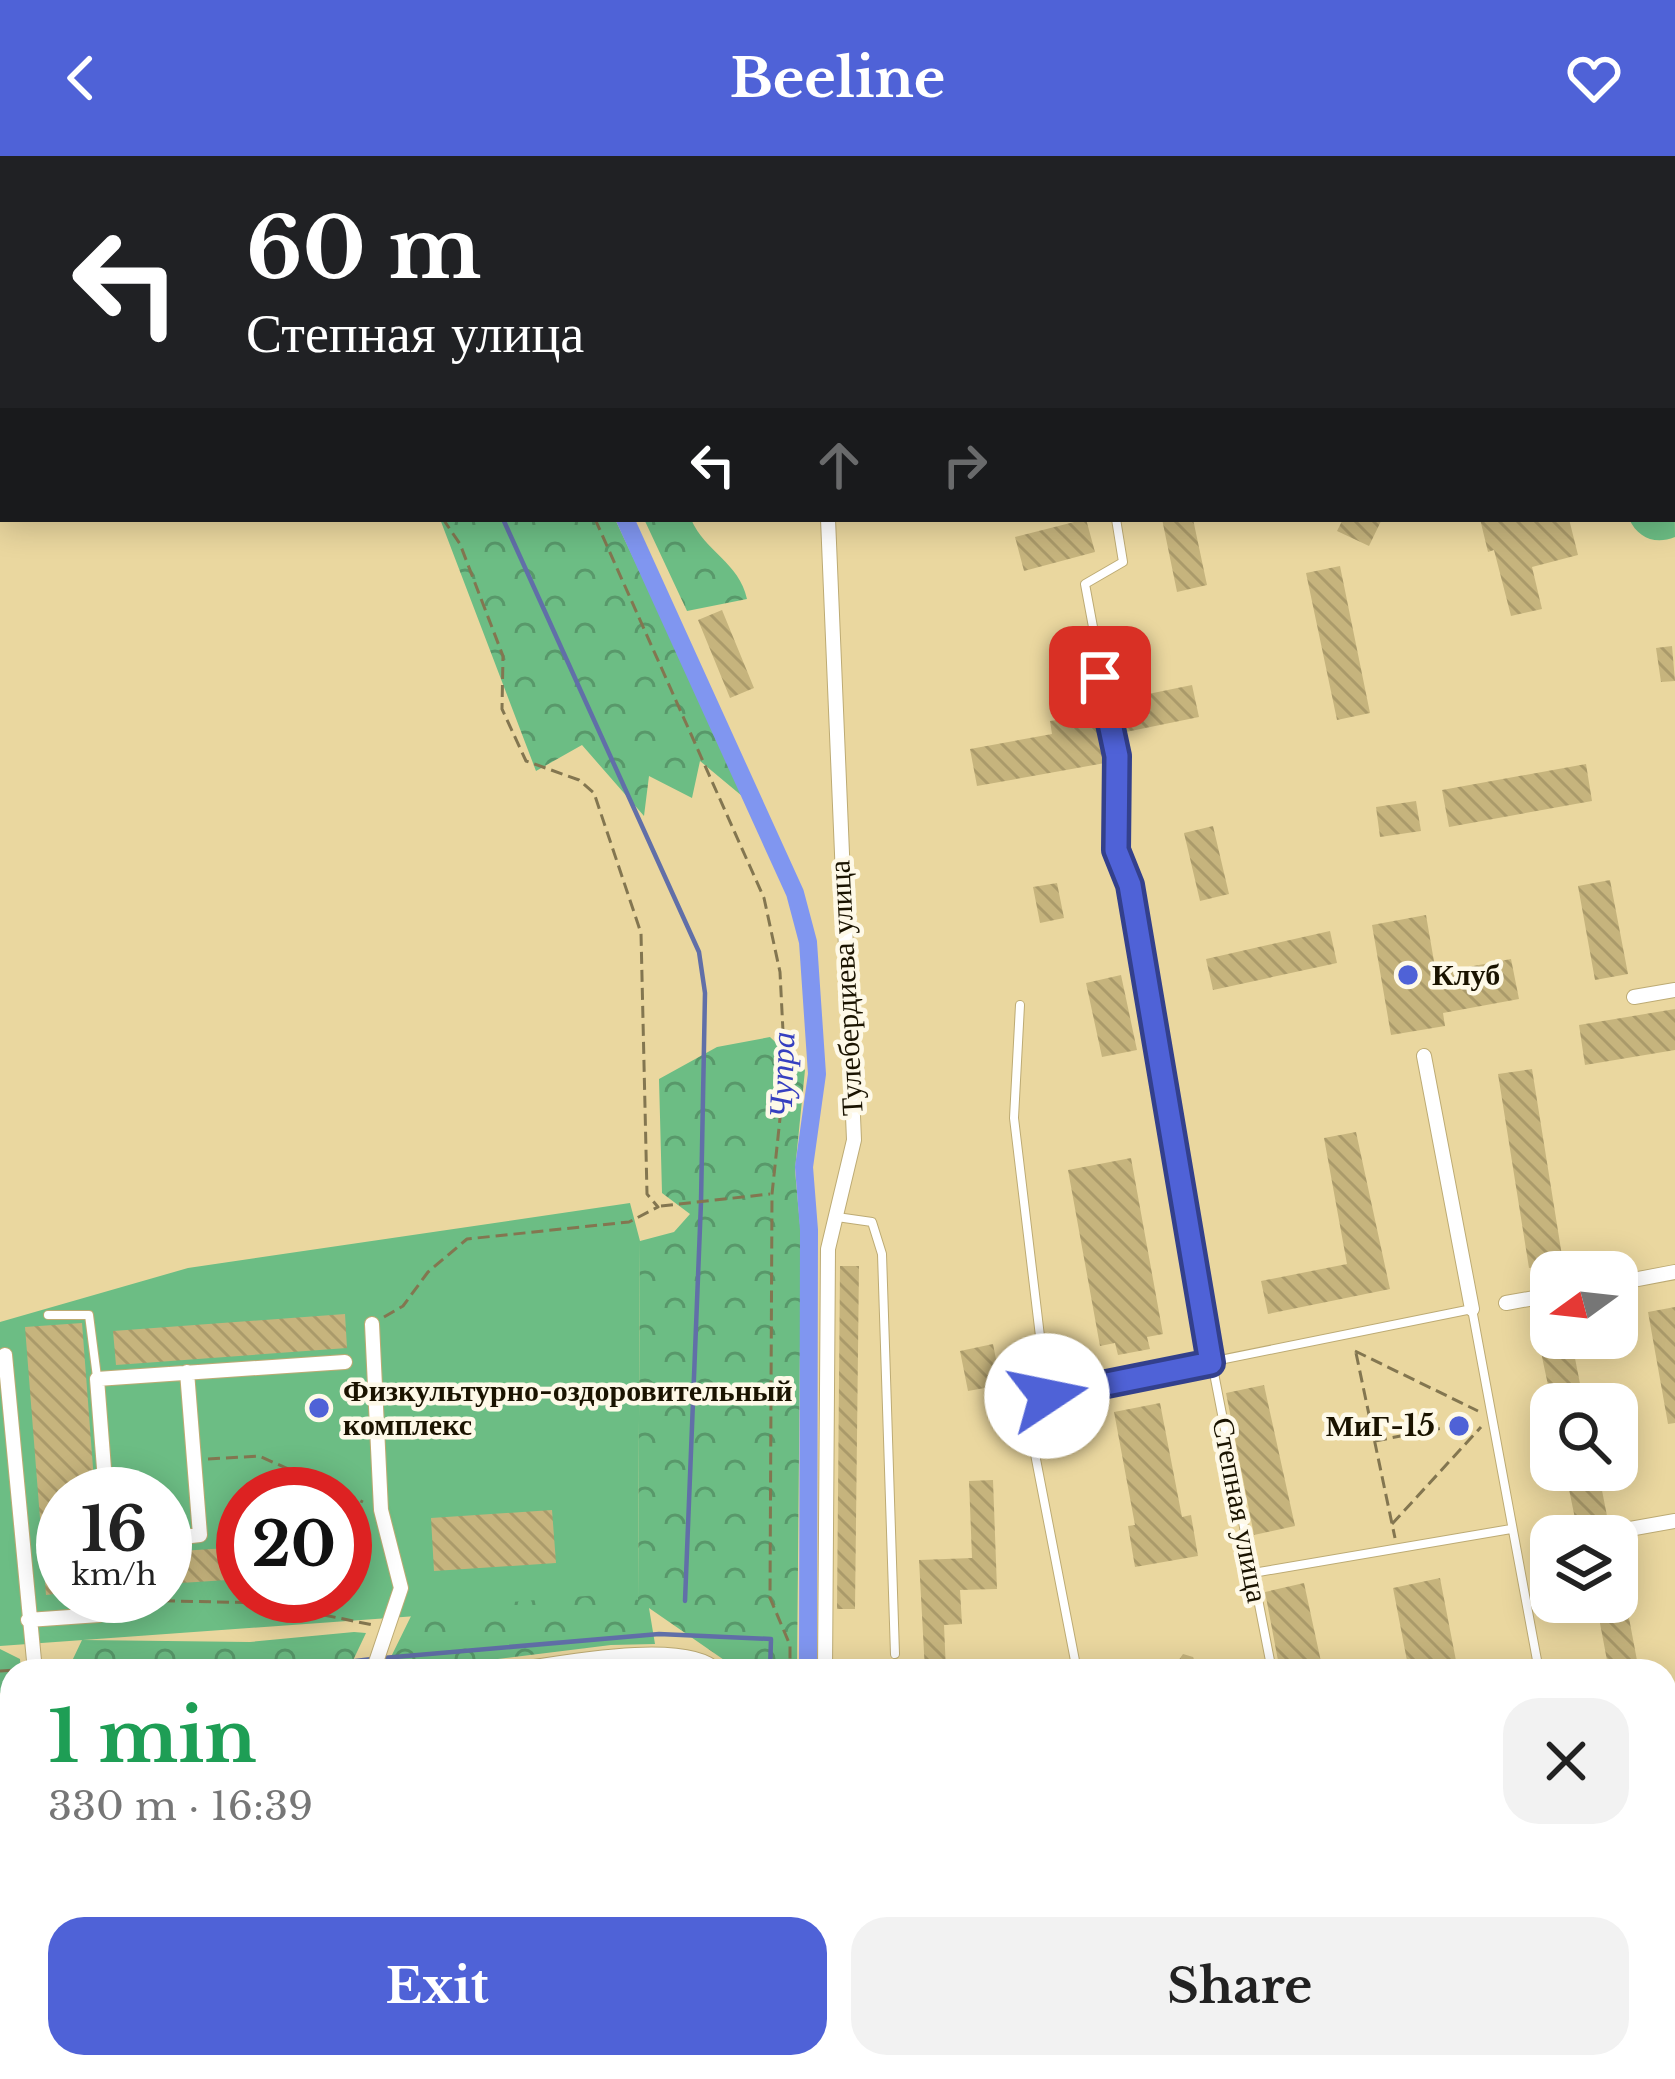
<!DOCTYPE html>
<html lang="en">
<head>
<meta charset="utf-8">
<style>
	:root { --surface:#fff; --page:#f2f2f2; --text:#222; --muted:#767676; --accent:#4f62d7 }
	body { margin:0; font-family:"Libre Baskerville",serif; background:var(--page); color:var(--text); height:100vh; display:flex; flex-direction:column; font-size:45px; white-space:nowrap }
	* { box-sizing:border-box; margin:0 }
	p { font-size:39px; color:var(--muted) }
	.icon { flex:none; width:66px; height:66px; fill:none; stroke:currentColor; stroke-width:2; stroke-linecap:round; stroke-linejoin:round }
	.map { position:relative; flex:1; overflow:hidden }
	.drawer { position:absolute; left:0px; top:1503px; width:1677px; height:420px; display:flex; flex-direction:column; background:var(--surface); border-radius:36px 36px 0 0; box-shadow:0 6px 30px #0003 }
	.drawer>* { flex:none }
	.top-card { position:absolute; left:0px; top:0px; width:1677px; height:366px; box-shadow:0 6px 30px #0003; background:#202124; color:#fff; overflow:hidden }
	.needle { width:78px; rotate:255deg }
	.controls { position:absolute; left:1530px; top:1095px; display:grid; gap:24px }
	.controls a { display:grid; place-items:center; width:108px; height:108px; border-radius:24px; background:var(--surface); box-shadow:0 6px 30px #0003; font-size:60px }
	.speed { position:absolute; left:36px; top:1311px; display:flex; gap:24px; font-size:60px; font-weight:700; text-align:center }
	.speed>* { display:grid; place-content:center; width:156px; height:156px; border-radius:50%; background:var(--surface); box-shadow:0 6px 30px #0003; line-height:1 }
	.speed small { font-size:30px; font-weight:400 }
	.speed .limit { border:18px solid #d22; background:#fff; color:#111 }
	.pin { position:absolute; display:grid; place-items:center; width:102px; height:102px; color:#fff; margin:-51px; border-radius:24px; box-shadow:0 6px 18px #0006 }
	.me { position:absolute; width:132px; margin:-66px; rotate:79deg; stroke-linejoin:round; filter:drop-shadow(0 0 9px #0008) }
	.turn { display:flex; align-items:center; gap:42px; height:252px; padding:0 48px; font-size:54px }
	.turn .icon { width:156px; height:156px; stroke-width:2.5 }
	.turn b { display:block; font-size:84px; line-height:102px }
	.lanes { display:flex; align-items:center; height:114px; padding:0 48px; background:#0003; justify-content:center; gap:60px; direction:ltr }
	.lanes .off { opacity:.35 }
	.round { display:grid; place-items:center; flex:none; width:126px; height:126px; border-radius:36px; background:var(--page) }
	.headline { display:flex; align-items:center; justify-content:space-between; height:204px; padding:0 48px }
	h1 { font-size:72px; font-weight:700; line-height:90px; color:#1e9e55 }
	.primary-button { display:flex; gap:24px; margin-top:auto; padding:24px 48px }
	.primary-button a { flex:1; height:138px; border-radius:36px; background:var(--accent); color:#fff; font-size:48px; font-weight:700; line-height:138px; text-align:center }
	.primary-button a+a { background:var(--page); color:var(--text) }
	header { display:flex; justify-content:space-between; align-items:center; height:156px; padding:0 48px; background:var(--accent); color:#fff; font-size:54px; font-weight:700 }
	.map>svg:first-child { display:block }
	.green { fill:#6cbd84; fill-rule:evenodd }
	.forest { fill:url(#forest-crowns) }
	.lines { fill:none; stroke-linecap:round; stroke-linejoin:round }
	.stream { stroke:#616fa8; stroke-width:4.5 }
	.canal { stroke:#8096f0; stroke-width:18 }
	.building { fill:url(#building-back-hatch) }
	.lane-casing { stroke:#bdab74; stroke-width:10 }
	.street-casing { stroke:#bdab74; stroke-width:16 }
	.path { stroke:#837650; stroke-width:3; stroke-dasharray:12 6; stroke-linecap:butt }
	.lane { stroke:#fff; stroke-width:8 }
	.street { stroke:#fff; stroke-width:14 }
	.route-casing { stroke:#33408c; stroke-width:30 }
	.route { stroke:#4f62d7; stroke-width:21 }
	.poi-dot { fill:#4f62d7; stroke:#fef9e8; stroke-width:4.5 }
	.labels { text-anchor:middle; stroke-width:9; stroke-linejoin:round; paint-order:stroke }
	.poi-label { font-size:30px; font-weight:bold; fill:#1a1300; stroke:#fef9e8; text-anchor:start }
	.street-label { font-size:30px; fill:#1a1300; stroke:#fef9e8 }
	.water-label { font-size:33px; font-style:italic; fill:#363fc0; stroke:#fef9e8 }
</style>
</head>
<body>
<header><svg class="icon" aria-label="back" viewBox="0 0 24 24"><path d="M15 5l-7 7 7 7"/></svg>Beeline<svg class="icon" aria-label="heart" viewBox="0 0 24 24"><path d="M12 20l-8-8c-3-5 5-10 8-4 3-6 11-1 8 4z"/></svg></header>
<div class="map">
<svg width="1675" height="1923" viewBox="0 0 1675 1923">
	<defs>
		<pattern id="forest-crowns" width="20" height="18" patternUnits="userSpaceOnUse" patternTransform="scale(3)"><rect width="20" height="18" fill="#6cbd84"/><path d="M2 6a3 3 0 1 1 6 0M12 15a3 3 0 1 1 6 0" fill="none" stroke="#58986a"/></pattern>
		<pattern id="building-back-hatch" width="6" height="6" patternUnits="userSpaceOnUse" patternTransform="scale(3)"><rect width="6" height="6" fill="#c6b47d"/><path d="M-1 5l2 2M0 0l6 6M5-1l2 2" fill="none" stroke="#aa9a6a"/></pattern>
	</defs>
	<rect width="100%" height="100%" fill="#ead79f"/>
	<path class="green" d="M1674,279L1675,381C1655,389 1638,382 1629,363H1674Z
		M630,1047L640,1085L638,1444L0,1490V1166L188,1112ZM63,1338H165V1440H63ZM243,1338H345V1440H243Z
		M0,1493L20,1503L21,1515H12V1536L0,1537Z"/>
	<path class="forest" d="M440,363H615L748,645L700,605L692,642L649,620L644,660L582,589L536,615Z
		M644,363H691C705,396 739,406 747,443L687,455Z
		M770,881L805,914L795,1014L801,1080L797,1515H740L649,1452L655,1488L611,1489L400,1515L389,1505L414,1454L611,1438L638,1444L640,1085L674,1076L690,1058L662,1037L659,923L717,891Z
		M354,1476L366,1477L348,1515H49L72,1505L82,1484L250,1486Z"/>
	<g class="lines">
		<path class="stream" d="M337,0L338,3
			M503,363L699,796L705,837L701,1046L685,1445
			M383,1502L659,1478L771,1483L770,1515
			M272,1515L372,1503
			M0,1550L12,1549"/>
		<path class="canal" d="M459,0L461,3
			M625,363L795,737L808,786L817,918L804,1011L809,1074L808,1515
			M798,1923L799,1911"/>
	</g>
	<path class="building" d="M1086,363L1095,396L1024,415L1015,381Z
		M1162,363H1193L1207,429L1177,436Z
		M1343,363H1382L1369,390L1337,375Z
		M1480,363H1569L1578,399L1532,411L1542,453L1511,460L1494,394L1488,396Z
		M1340,410L1370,557L1337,564L1306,417Z
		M722,454L754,532L730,542L698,464Z
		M1672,490L1675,525L1661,526L1656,492Z
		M1192,529L1199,561L1121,577L1119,544Z
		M1101,557L1105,607L977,630L970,593L1052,578L1050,565Z
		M1586,608L1592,645L1449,671L1442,634Z
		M1416,645L1421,675L1380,681L1376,651Z
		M1213,670L1229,738L1200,745L1184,677Z
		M1610,724L1628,818L1595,824L1578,730Z
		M1057,727L1064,762L1040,767L1033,731Z
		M1426,759L1436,817L1511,803L1519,843L1443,857L1445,870L1391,879L1372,769Z
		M1330,775L1337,807L1213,834L1206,803Z
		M1121,819L1137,894L1102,901L1086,827Z
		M1675,853V894L1585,909L1579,869Z
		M1532,913L1563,1106L1529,1112L1498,918Z
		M1356,976L1390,1133L1268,1158L1261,1125L1347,1108L1324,982Z
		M1131,1002L1163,1178L1147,1181L1150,1193L1118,1199L1115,1187L1100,1190L1068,1014Z
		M840,1110H859L855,1453H837Z
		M1675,1151V1267L1668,1268L1648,1156Z
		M345,1158L347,1192L116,1209L113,1175Z
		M82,1167L95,1338H63V1437L46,1439L25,1171Z
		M1538,1182H1571L1584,1248H1552Z
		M993,1188L1001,1229L968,1235L960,1195Z
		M1264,1229L1295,1370L1254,1379L1226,1237Z
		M1160,1247L1182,1361L1191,1359L1198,1400L1135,1411L1128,1370L1135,1369L1114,1256Z
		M1565,1314H1598L1608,1365L1578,1377Z
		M993,1324L997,1433L960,1434L962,1468L944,1469L946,1515H925L919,1404L972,1402L969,1325Z
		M552,1354L556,1407L434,1415L431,1362Z
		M362,1383L364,1415L345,1416V1384Z
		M243,1391V1423L165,1428V1396Z
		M1440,1422L1458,1515H1409L1393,1432Z
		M1304,1427L1323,1515H1280L1265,1436Z
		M1596,1446H1626L1639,1515H1609Z
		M1183,1498L1193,1501L1199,1515H1171Z"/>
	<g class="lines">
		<g class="lane-casing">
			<path id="lane" d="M1401,0L1402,3
				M1179,3L1181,0
				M1116,363L1123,406L1085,428L1117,600L1116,694L1130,729L1212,1207L1272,1515
				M1020,849L1014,962L1047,1239
				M837,1061L872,1066L882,1098L895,1498
				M48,1159H89L97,1221
				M1253,1417L1511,1373
				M1077,1515L1035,1298L1047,1239L1472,1153L1539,1515"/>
		</g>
		<g class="street-casing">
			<path id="street" d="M1116,3L1121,0
				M1634,841L1675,834
				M1424,900L1472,1153
				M1617,1127L1675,1116
				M1506,1147L1551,1139
				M372,1168L381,1354L401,1432L373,1515
				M5,1199L35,1515
				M106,1338L97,1223L345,1206
				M1590,1380L1675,1365
				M165,1383L200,1379L187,1216
				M28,1464L99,1459L113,1440
				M508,1515C551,1509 688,1481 717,1515
				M825,1515L828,1093L854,984L828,363
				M0,1580L12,1579
				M1665,1601L1675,1598
				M91,1911L93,1923
				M398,1911L400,1923
				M741,1911L742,1923
				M988,1911L990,1923
				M1230,1911L1233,1923
				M1604,1911L1606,1923
				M818,1923V1911"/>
		</g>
		<path class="path" d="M305,0V3
			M417,0L418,3
			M826,0L827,3
			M595,363L764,742L780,816L785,915L772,1038L770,1442L790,1489V1515
			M661,1050L770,1038
			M384,1161L403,1150L428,1116L467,1083L629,1066L658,1051L647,1038L641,777L594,637L579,624L526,605L502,553L503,500L460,388L443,363
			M1355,1195L1478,1255
			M1356,1197L1395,1382
			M1375,1285L1442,1272
			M208,1303L259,1300L363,1346
			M1392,1368L1481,1271
			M127,1444L265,1447L373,1469
			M0,1515L16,1514"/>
		<use href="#lane" class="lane"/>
		<use href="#street" class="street"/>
	</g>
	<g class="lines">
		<g class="route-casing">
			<path id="route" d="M1047,1240L1211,1207L1130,729L1116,694L1117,600L1100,521"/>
		</g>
		<use href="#route" class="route"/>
	</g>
	<g class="poi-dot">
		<circle cx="1408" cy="819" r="12"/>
		<circle cx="319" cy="1252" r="12"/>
		<circle cx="1459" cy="1270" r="12"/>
	</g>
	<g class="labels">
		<g class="poi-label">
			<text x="1432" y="829">Клуб</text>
			<text x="343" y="1245">Физкультурно-оздоровительный<tspan x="343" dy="34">комплекс</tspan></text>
			<text x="1435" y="1280" text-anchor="end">МиГ-15</text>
		</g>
		<g class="street-label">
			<text transform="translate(846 832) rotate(-93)" y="10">Тулебердиева улица</text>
			<text transform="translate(1240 1354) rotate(79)" y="10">Степная улица</text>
		</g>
		<g class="water-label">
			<text transform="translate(781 919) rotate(-88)" y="12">Чупра</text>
		</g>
	</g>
</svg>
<div class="controls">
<a><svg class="needle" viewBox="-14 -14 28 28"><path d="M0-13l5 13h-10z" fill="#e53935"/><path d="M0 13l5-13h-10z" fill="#767676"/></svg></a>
<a><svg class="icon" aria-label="search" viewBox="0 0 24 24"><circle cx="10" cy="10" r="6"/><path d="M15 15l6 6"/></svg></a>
<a><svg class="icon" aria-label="layers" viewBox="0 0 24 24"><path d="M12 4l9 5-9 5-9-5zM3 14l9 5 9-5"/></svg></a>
</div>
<div class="speed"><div>16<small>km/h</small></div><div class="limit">20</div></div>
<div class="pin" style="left:1100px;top:521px;background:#d93025"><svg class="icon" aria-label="arrive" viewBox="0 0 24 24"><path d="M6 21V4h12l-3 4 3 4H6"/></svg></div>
<svg class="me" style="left:1047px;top:1240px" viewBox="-20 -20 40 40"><circle r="19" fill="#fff"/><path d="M0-13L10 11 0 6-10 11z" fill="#4f62d7"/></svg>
<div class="top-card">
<div class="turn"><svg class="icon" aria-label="left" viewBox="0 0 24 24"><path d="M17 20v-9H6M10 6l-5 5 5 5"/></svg><div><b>60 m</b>Степная улица</div></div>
<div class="lanes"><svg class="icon" aria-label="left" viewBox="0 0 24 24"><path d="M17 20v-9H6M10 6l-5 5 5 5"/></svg><svg class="icon off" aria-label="ahead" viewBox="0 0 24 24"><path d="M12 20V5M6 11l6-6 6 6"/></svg><svg class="icon off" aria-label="right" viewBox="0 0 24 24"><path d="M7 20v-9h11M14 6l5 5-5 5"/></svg></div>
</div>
<section class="drawer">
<div class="headline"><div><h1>1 min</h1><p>330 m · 16:39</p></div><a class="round"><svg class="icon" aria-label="close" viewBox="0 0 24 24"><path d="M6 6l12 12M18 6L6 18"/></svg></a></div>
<div class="primary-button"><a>Exit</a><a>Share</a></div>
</section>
</div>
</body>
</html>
